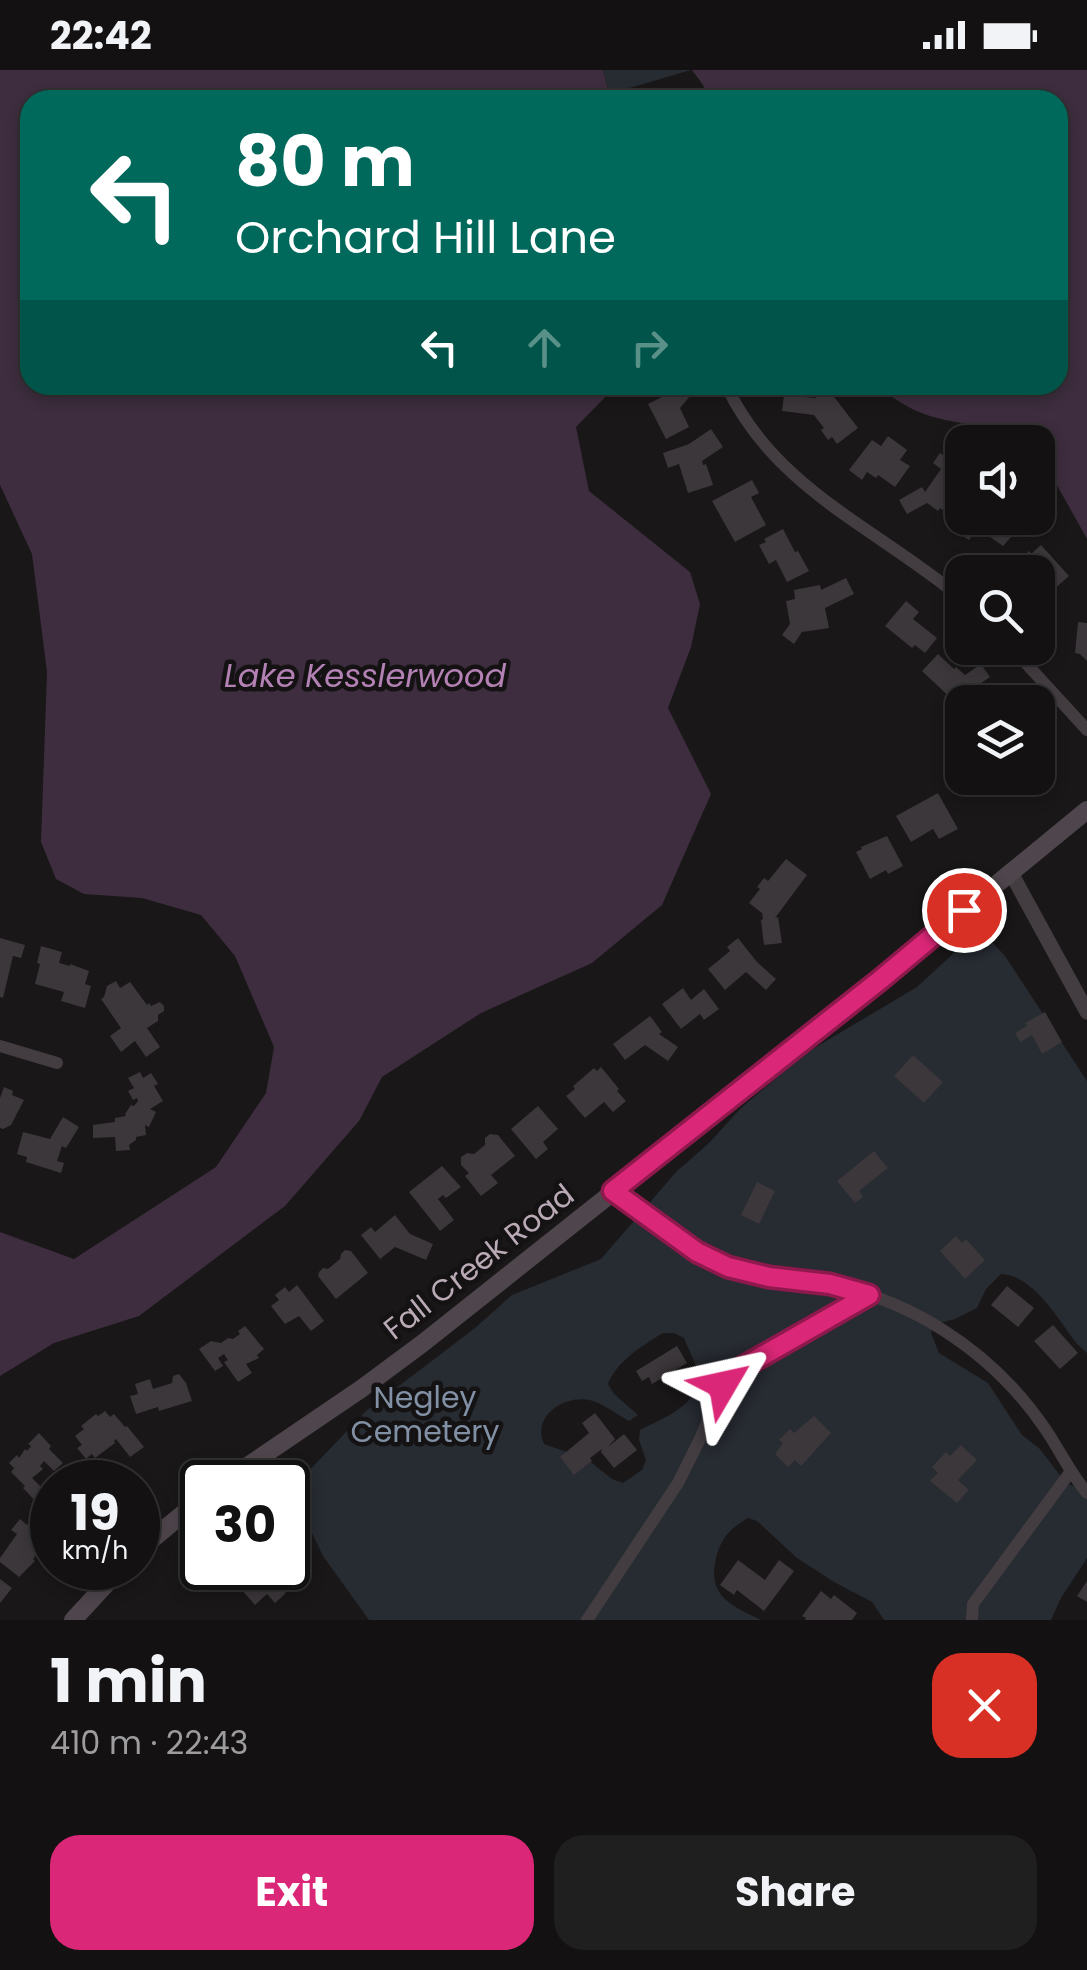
<!DOCTYPE html>
<html lang="en">
<head>
<meta charset="utf-8">
<style>
	:root { --surface:#131112; --page:#201f20; --text:#f1f3f6; --muted:#9d9d9f; --line:#323132; --accent:#db2777 }
	body { margin:0; font-family:Poppins,sans-serif; background:var(--page); color:var(--text); height:100vh; display:flex; flex-direction:column; font-size:38px; white-space:nowrap }
	* { box-sizing:border-box; margin:0 }
	p { font-size:32px; color:var(--muted) }
	.icon { flex:none; width:55px; height:55px; fill:none; stroke:currentColor; stroke-width:2; stroke-linecap:round; stroke-linejoin:round }
	.map { position:relative; height:1550px; overflow:hidden }
	.sheet { display:flex; flex-direction:column; background:var(--surface); flex:1 }
	.sheet>* { flex:none }
	.banner { position:absolute; left:20px; top:20px; width:1048px; height:305px; border-radius:30px; box-shadow:0 5px 15px #0003,0 0 0 2px var(--line); background:#00695c; color:#fff; overflow:hidden }
	.fabs { position:absolute; left:945px; top:355px; display:grid; gap:20px }
	.fabs a { display:grid; place-items:center; width:110px; height:110px; border-radius:20px; background:var(--surface); box-shadow:0 5px 15px #0003,0 0 0 2px var(--line); font-size:50px }
	.speed { position:absolute; left:30px; top:1390px; display:flex; gap:20px; font-size:50px; font-weight:700; text-align:center }
	.speed>* { display:grid; place-content:center; width:130px; height:130px; border-radius:50%; background:var(--surface); box-shadow:0 5px 15px #0003,0 0 0 2px var(--line); line-height:1 }
	.speed small { font-size:25px; font-weight:400 }
	.speed .limit { border:5px solid #111; border-radius:15px; background:#fff; color:#111 }
	.pin { position:absolute; display:grid; place-items:center; width:85px; height:85px; color:#fff; margin:-42px; border:5px solid #fff; border-radius:50%; box-shadow:0 2px 10px #0007 }
	.me { position:absolute; width:110px; margin:-55px; rotate:54deg; stroke-linejoin:round; filter:drop-shadow(0 0 8px #0008) }
	.turn { display:flex; align-items:center; gap:35px; height:210px; padding:0 50px; font-size:45px }
	.turn .icon { width:130px; height:130px; stroke-width:2.5 }
	.turn b { display:block; font-size:70px; line-height:85px }
	.lanes { display:flex; align-items:center; height:95px; padding:0 50px; background:#0003; justify-content:center; gap:50px; direction:ltr }
	.lanes .off { opacity:.35 }
	.round { display:grid; place-items:center; flex:none; width:105px; height:105px; border-radius:30px; background:var(--page) }
	.overview { display:flex; align-items:center; justify-content:space-between; height:170px; padding:0 50px }
	h1 { font-size:60px; font-weight:700; line-height:75px }
	.cta { display:flex; gap:20px; margin-top:auto; padding:20px 50px }
	.cta a { flex:1; height:115px; border-radius:30px; background:var(--accent); color:#fff; font-size:40px; font-weight:700; line-height:115px; text-align:center }
	.cta a+a { background:var(--page); color:var(--text) }
	.status { display:flex; justify-content:space-between; align-items:center; height:70px; padding:0 50px; background:var(--surface); direction:ltr }
	.status svg { height:28px; fill:currentColor }
	.map>svg:first-child { display:block }
	.green { fill:#272b32; fill-rule:evenodd }
	.water { fill:#3d2d3e }
	.building { fill:#3b373a }
	.lines { fill:none; stroke-linecap:round; stroke-linejoin:round }
	.minor { stroke:#433d41; stroke-width:12 }
	.tertiary { stroke:#433d41; stroke-width:15 }
	.secondary { stroke:#4e464c; stroke-width:18 }
	.route-casing { stroke:#8e194d; stroke-width:25 }
	.route { stroke:#db2777; stroke-width:18 }
	.labels { text-anchor:middle; stroke-width:9; stroke-linejoin:round; paint-order:stroke }
	.street-label { font-size:30px; fill:#b9aab6; stroke:#141213 }
	.park-label { font-size:30px; fill:#8190a4; stroke:#141213 }
	.water-label { font-size:32px; font-style:italic; fill:#b381b4; stroke:#141213 }
</style>
</head>
<body>
<div class="status"><b>22:42</b><svg viewBox="0 0 49 12"><path d="M0 12V9h3v3zM5 12V6h3v6zM10 12V3h3v9zM15 12V0h3v12zM26 1h20v11H26zM47 4h2v5h-2z"/></svg></div>
<div class="map">
<svg width="1087" height="1550" viewBox="0 0 1087 1550">
	<rect width="100%" height="100%" fill="#191718"/>
	<path class="green" d="M603,0H691L609,24Z
		M968,870H990L1005,886L1087,1011V1283L1078,1275C1058,1250 1035,1206 1001,1204L986,1219L977,1238L955,1249L935,1254L931,1263L939,1283L988,1313L1022,1365L1039,1378L1066,1413L1087,1421V1488L1061,1528L1051,1550H884L872,1532L834,1512L797,1488L757,1451L748,1448C731,1458 723,1466 717,1484C706,1525 728,1534 761,1550H369L323,1486L304,1447L297,1428L303,1407L366,1341L475,1258L512,1225L601,1189L676,1102L709,1073L741,1038L806,983L917,917ZM663,1263H674L684,1268C688,1279 698,1296 698,1307C699,1336 661,1349 640,1360L639,1370L646,1390L642,1400L623,1413L612,1409L587,1389L544,1374C531,1345 567,1323 593,1331C605,1335 618,1345 629,1351L638,1345L614,1324L608,1314C616,1292 643,1275 663,1263Z"/>
	<path class="water" d="M0,0H603L609,24L608,30H30V315H617L576,357L589,421L690,502L700,534L691,577L668,638L711,724L662,835L592,893L481,943L382,1007L359,1051L285,1136L139,1246L54,1273L0,1306V1162L74,1189L216,1097L266,1023L274,977L235,886L201,845L142,828L84,824L56,809L41,772L47,602L32,484L0,415Z
		M692,0H1087V469L1053,408L1038,391V372H1022C996,346 989,358 956,352C926,347 901,337 878,315H1058V30H709L703,15Z"/>
	<path class="building" d="M676,315H688L695,320L680,338L689,357L666,369L648,334L668,324Z
		M822,315H825L858,358L837,374L832,367L828,370L821,360L824,358L814,345L782,341L784,325L815,328L820,324L817,319Z
		M711,359L723,377L702,391L703,395L706,394L713,415L688,423L679,394L668,398L663,383L689,374Z
		M888,366L907,380L900,390L910,396L895,417L878,405L876,408L867,402L862,410L849,400L872,370L881,376Z
		M940,383L958,395L952,403L962,410V430L951,446L940,438L938,441L927,433L907,444L899,430L922,417L925,422L941,399L933,393Z
		M752,410L759,423L751,427L766,455L735,472L712,431Z
		M963,448H1009L1021,456L1003,476L977,458L969,470L954,460Z
		M783,459L795,482L798,481L809,501L787,512L776,490L769,494L759,475L766,472L764,469Z
		M1041,475L1069,506L1051,522L1038,508V502H995L1018,492L1029,481L1031,484Z
		M846,508L854,524L825,538L829,558L802,562L794,574L782,565L790,554L786,531L795,529L794,520L820,515L821,520Z
		M906,531L919,542L913,549L937,568L925,583L915,575L912,578L885,556Z
		M1078,552L1087,553V591L1080,584L1075,583Z
		M938,584L954,599L956,597L965,605L981,594L990,607L974,618L972,616L956,633L922,601Z
		M938,723L958,759L939,769L933,759L911,772L896,746Z
		M887,766L903,796L888,804L886,800L870,809L856,782L862,779L861,777Z
		M786,789L807,805L775,848L778,847L782,873L764,875L761,850L763,849L762,843L749,833L760,819L757,817L764,808L768,811Z
		M0,868L25,875L21,888L13,886L3,928L0,927Z
		M738,868L757,892L776,909L766,920L746,902L725,920L708,899L730,881L727,877Z
		M41,876L62,882L59,893L70,896V894L89,901L85,914L91,916L85,938L61,931L64,922L35,914L40,894L37,893Z
		M116,911L120,918L130,912L147,935L149,933L151,936L160,932L164,936V941L158,945V951L147,958L160,977L146,987L135,971L121,982L110,966L121,958L101,929L104,927L107,916Z
		M683,918L691,930L704,919L719,939L704,950L700,944L681,959L662,934Z
		M1045,942L1062,972L1042,984L1032,965L1020,972L1015,963L1027,956L1025,953Z
		M650,946L662,962L659,964L678,977L668,991L645,975L625,990L613,974Z
		M913,985L943,1012L924,1033L894,1006Z
		M601,997L619,1019L617,1021L626,1031L613,1042L604,1032L585,1048L566,1026L575,1019L573,1016L594,998L597,1001Z
		M140,1002L143,1008L151,1003L158,1014L154,1016L163,1031L150,1039L156,1042L149,1057L145,1055L146,1065L136,1067V1070L129,1075L130,1080L116,1081L115,1067L93,1068V1055L115,1052V1048L126,1046L125,1044L131,1035L134,1036L138,1031L137,1028L133,1030L128,1021L134,1018L128,1008Z
		M4,1017L13,1021L12,1025L24,1030L11,1055L3,1059L0,1058V1028Z
		M538,1036L558,1059L543,1072L548,1079L536,1089L511,1059Z
		M63,1047L79,1057L66,1078L62,1076L57,1091L64,1093L61,1103L26,1092L27,1087L17,1084L23,1062L50,1069Z
		M490,1064L498,1065L515,1086L491,1105L498,1113L481,1126L465,1106L469,1103L461,1095V1087L467,1083L474,1084L485,1075V1068Z
		M874,1081L888,1098L859,1121L863,1127L855,1133L837,1111Z
		M442,1096L461,1117L446,1128L443,1125L438,1129L454,1150L440,1161L409,1122Z
		M757,1112L775,1121L759,1154L741,1145Z
		M395,1145L410,1164L433,1174L426,1190L395,1177L380,1189L361,1165L371,1157L375,1162Z
		M956,1166L962,1173L966,1169L985,1190L965,1209L940,1181Z
		M345,1180L351,1181L368,1203L336,1229L318,1206L319,1202L323,1198L328,1199L340,1189L341,1184Z
		M297,1215L324,1251L311,1261L299,1246L285,1254L271,1236L279,1230L275,1225L285,1217L289,1222Z
		M1007,1216L1034,1238L1018,1257L991,1235Z
		M1053,1255L1078,1283L1060,1299L1034,1271Z
		M245,1256L264,1279L257,1285L259,1288L246,1294L252,1303L238,1312L224,1292L228,1290L224,1284L218,1288L223,1296L215,1301L199,1279L211,1271L221,1273L228,1268L233,1269L240,1264L238,1261Z
		M677,1276L687,1293L652,1314L649,1307L642,1311L636,1301Z
		M179,1304L186,1313L192,1331L159,1341L158,1337L136,1344L130,1326L138,1324L135,1314L150,1309L153,1319L172,1313L173,1306Z
		M105,1341L110,1347L114,1344L125,1357L127,1356L144,1377L130,1387L116,1369L114,1371L115,1373L95,1388L92,1384L86,1389L77,1378L82,1375L75,1366L84,1359L81,1356L96,1344L98,1346Z
		M595,1343L615,1369L608,1377L624,1364L637,1380L614,1398L601,1382L602,1379L590,1388L592,1391L574,1405L560,1387L589,1363L582,1353Z
		M814,1346L831,1363L801,1396L795,1390L788,1397L775,1384L783,1373L779,1370L790,1359L794,1363Z
		M39,1363L51,1376L49,1379L63,1393L54,1401L44,1391L40,1396L43,1399L32,1408L48,1424L38,1434L23,1418L25,1416L11,1402L14,1398L9,1393L17,1385L19,1388L25,1379L27,1381L31,1376L28,1374Z
		M961,1375L977,1390L958,1410L969,1420L957,1433L930,1411L938,1403L932,1397L946,1382L950,1386Z
		M20,1449L27,1455L30,1451L52,1468V1479L45,1488L38,1483L33,1489L35,1491L19,1507L0,1492V1488L17,1464L11,1460Z
		M738,1490L765,1510L779,1490L794,1501L764,1541L737,1520L734,1525L720,1515Z
		M263,1498H287L291,1502L276,1516L279,1515L286,1523L275,1533L267,1524L255,1535L240,1518Z
		M0,1509L12,1518L0,1533Z
		M1087,1511V1532L1077,1526Z
		M821,1521L831,1529L834,1525L857,1543L852,1550H805L806,1548L802,1546Z"/>
	<g class="lines">
		<path class="minor" d="M726,315C775,420 879,459 962,529
			M1012,578L1087,660
			M0,976L57,993
			M613,1121C651,1152 693,1187 741,1201C763,1208 786,1207 809,1210C855,1217 903,1234 943,1260C984,1286 1019,1320 1046,1360C1060,1381 1071,1404 1087,1423
			M587,1550L678,1413L699,1371L723,1315L741,1298L869,1225
			M972,1550L973,1534L1071,1401"/>
		<path class="tertiary" d="M1010,801L1087,942"/>
		<path class="secondary" d="M224,1412L361,1319L423,1273L880,910L1087,740
			M138,1481L202,1428
			M73,1550L121,1498"/>
	</g>
	<g class="lines">
		<g class="route-casing">
			<path id="route" d="M723,1315L741,1298L869,1225L830,1214L769,1207L728,1197L697,1182L613,1121L880,910L964,840"/>
		</g>
		<use href="#route" class="route"/>
	</g>
	<g class="labels">
		<g class="street-label">
			<text transform="translate(479 1192) rotate(-38)" y="10">Fall Creek Road</text>
		</g>
		<g class="park-label">
			<text x="425" y="1338">Negley<tspan x="425" dy="34">Cemetery</tspan></text>
		</g>
		<g class="water-label">
			<text x="365" y="617">Lake Kesslerwood</text>
		</g>
	</g>
</svg>
<div class="fabs">
<a><svg class="icon" aria-label="sound" viewBox="0 0 24 24"><path d="M4 9h4l5-4v14l-5-4H4zM17 9q2 3 0 6"/></svg></a>
<a><svg class="icon" aria-label="search" viewBox="0 0 24 24"><circle cx="10" cy="10" r="6"/><path d="M15 15l6 6"/></svg></a>
<a><svg class="icon" aria-label="layers" viewBox="0 0 24 24"><path d="M12 4l9 5-9 5-9-5zM3 14l9 5 9-5"/></svg></a>
</div>
<div class="speed"><div>19<small>km/h</small></div><div class="limit">30</div></div>
<div class="pin" style="left:964px;top:840px;background:#d93025"><svg class="icon" aria-label="arrive" viewBox="0 0 24 24"><path d="M6 21V4h12l-3 4 3 4H6"/></svg></div>
<svg class="me" style="left:723px;top:1315px" viewBox="-20 -20 40 40"><path d="M0-17L14 15 0 8-14 15z" fill="#db2777" stroke="#fff" stroke-width="4"/></svg>
<div class="banner">
<div class="turn"><svg class="icon" aria-label="left" viewBox="0 0 24 24"><path d="M17 20v-9H6M10 6l-5 5 5 5"/></svg><div><b>80 m</b>Orchard Hill Lane</div></div>
<div class="lanes"><svg class="icon" aria-label="left" viewBox="0 0 24 24"><path d="M17 20v-9H6M10 6l-5 5 5 5"/></svg><svg class="icon off" aria-label="ahead" viewBox="0 0 24 24"><path d="M12 20V5M6 11l6-6 6 6"/></svg><svg class="icon off" aria-label="right" viewBox="0 0 24 24"><path d="M7 20v-9h11M14 6l5 5-5 5"/></svg></div>
</div>
</div>
<section class="sheet">
<div class="overview"><div><h1>1 min</h1><p>410 m · 22:43</p></div><a class="round" style="background:#d93025;color:#fff"><svg class="icon" aria-label="close" viewBox="0 0 24 24"><path d="M6 6l12 12M18 6L6 18"/></svg></a></div>
<div class="cta"><a>Exit</a><a>Share</a></div>
</section>
</body>
</html>
